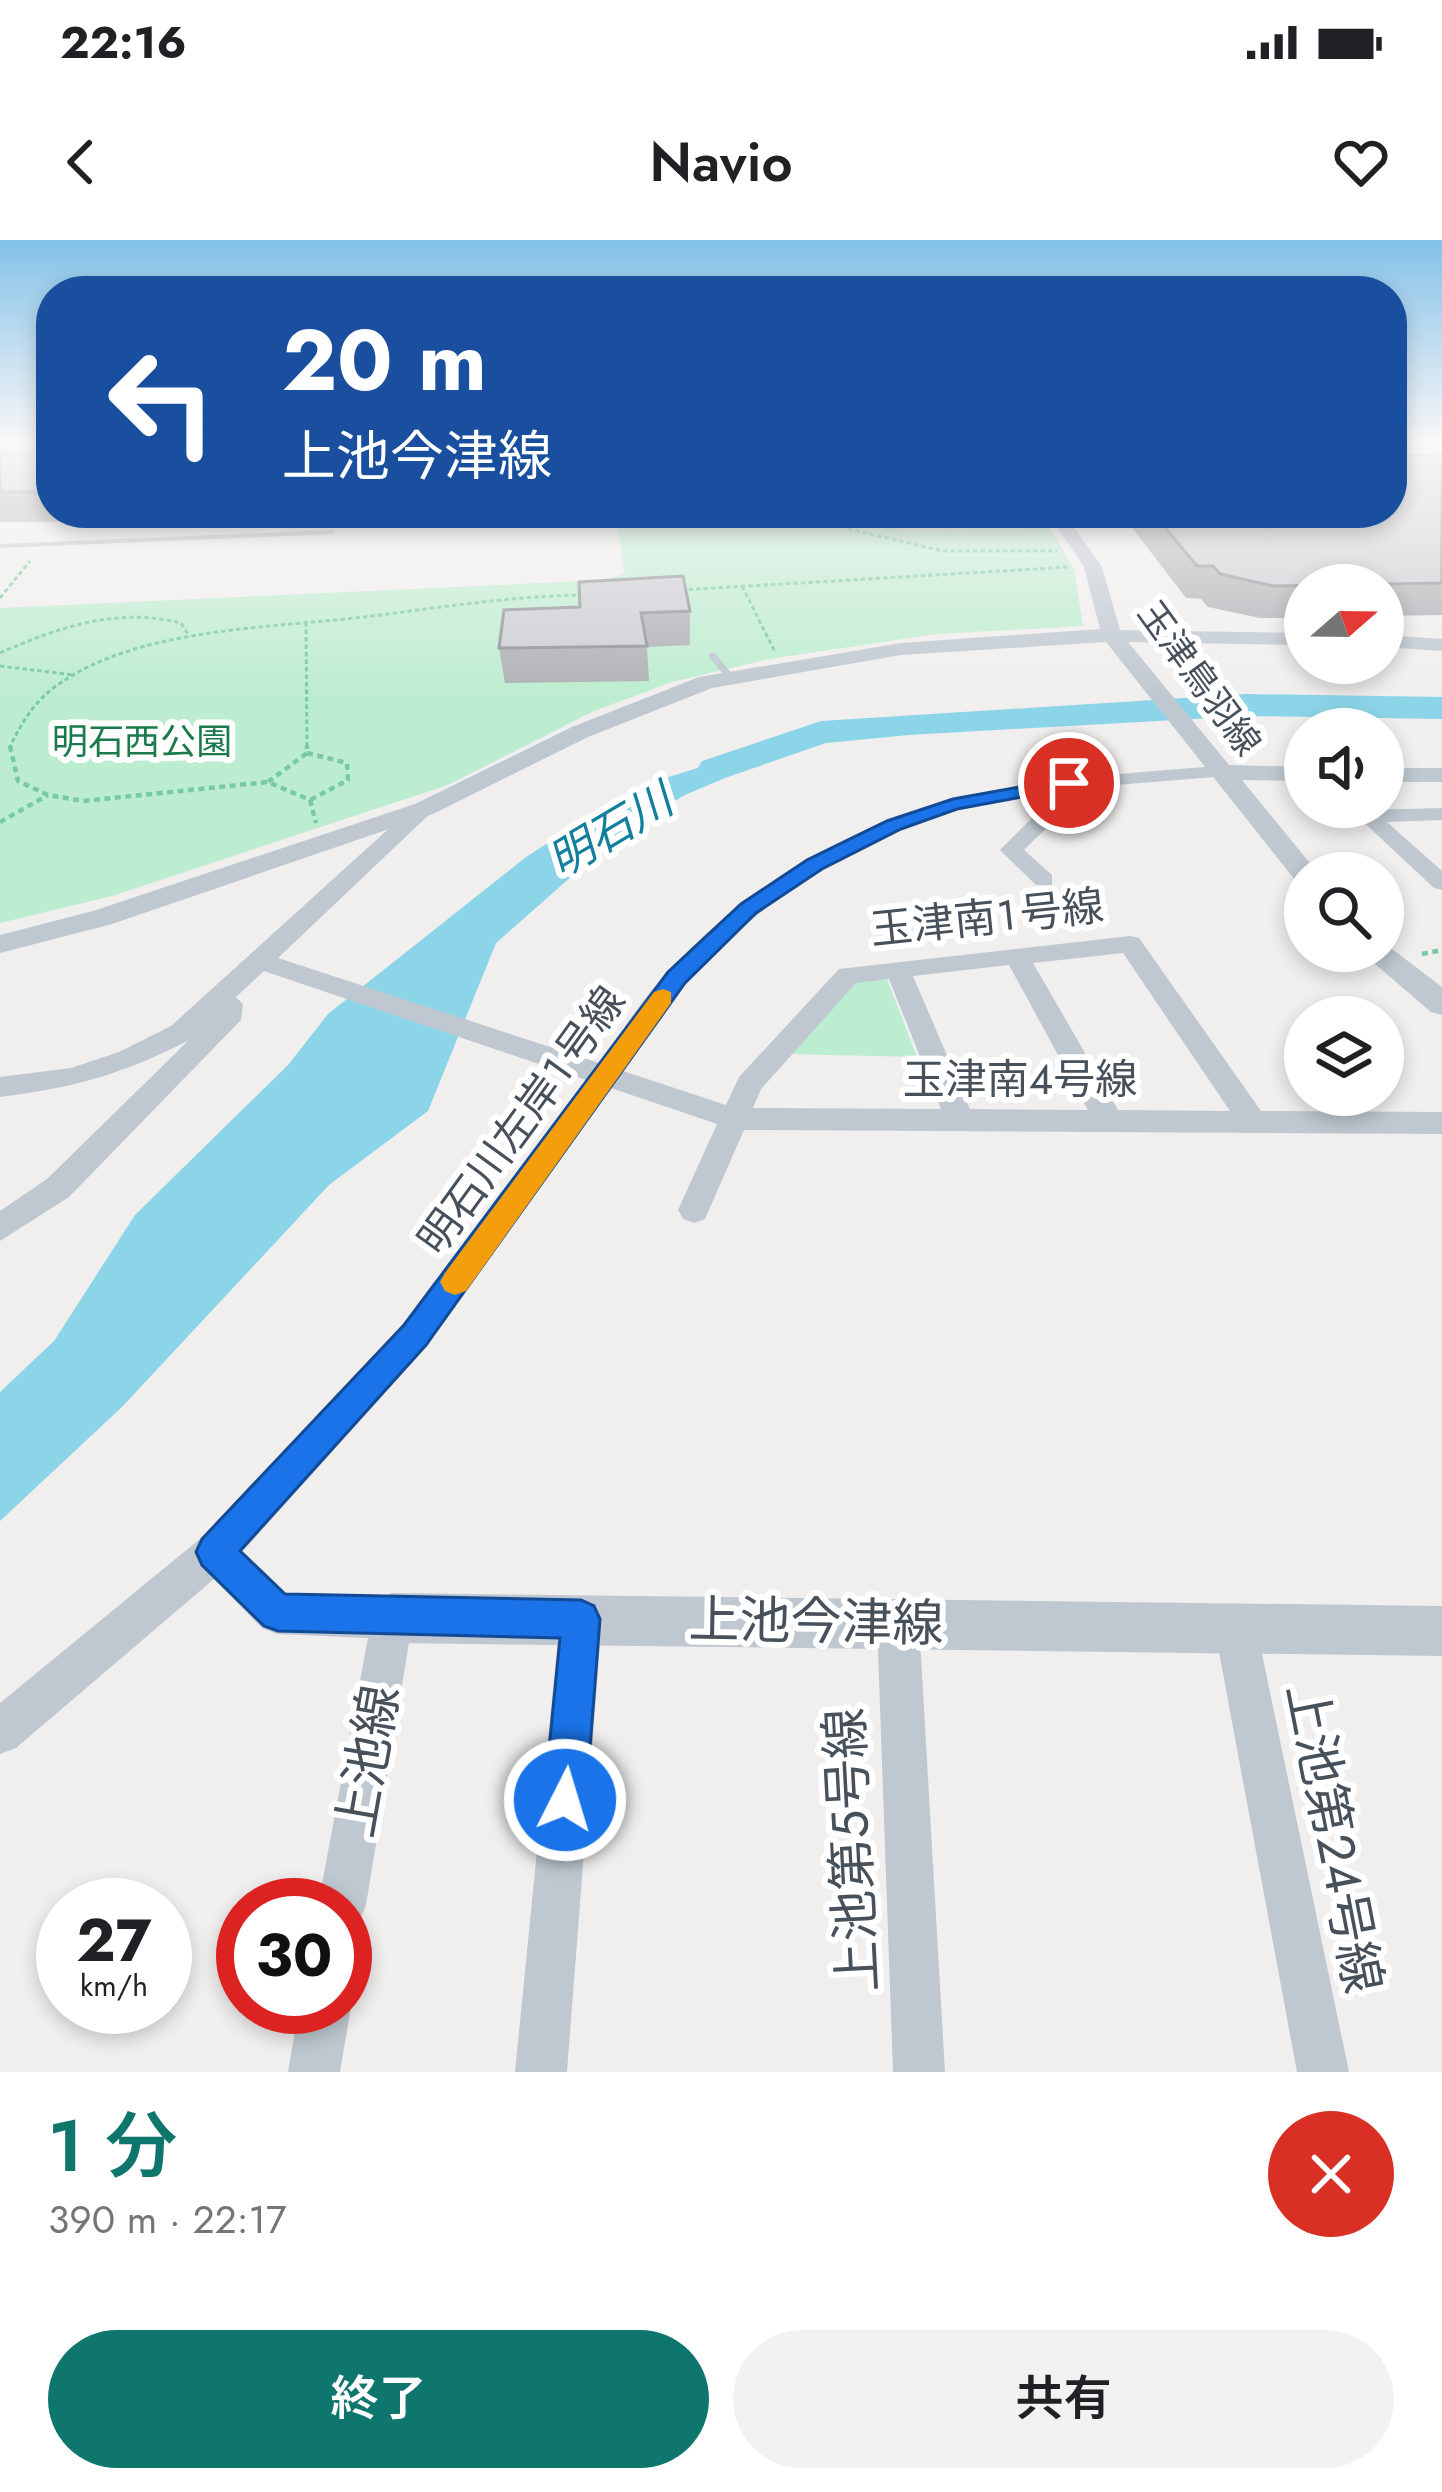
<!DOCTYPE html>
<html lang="ja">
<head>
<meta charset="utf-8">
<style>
	:root { --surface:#fff; --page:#f2f2f2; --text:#202124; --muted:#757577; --accent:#0f766e }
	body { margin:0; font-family:Jost,"Noto Sans JP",sans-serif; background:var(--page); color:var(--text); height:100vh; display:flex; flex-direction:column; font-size:45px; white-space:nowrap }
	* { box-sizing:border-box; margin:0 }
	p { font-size:39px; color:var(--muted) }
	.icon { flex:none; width:66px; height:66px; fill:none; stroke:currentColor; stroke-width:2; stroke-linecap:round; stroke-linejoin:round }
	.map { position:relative; height:1832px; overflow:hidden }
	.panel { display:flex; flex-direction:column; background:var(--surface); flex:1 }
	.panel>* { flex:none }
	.hud { position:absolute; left:36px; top:36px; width:1371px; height:252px; border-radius:48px; box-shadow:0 6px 18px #0003; background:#1a4fa0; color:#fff; overflow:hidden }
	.needle { width:78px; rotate:70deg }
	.controls { position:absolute; left:1284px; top:324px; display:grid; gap:24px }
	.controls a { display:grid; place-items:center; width:120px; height:120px; border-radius:50%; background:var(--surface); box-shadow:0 6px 18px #0003; font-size:60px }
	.speed { position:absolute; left:36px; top:1638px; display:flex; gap:24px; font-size:60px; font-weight:700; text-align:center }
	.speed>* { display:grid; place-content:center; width:156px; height:156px; border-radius:50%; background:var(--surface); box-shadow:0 6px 18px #0003; line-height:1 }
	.speed small { font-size:30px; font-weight:400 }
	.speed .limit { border:18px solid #d22; background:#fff; color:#111 }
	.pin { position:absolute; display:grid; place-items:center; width:102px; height:102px; color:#fff; margin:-51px; border:6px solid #fff; border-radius:50%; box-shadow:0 3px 12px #0007 }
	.me { position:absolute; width:132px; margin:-66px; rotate:5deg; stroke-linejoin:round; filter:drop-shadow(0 0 9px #0008) }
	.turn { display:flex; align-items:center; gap:42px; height:252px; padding:0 48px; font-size:54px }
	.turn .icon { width:156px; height:156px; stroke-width:2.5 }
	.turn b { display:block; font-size:84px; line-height:102px }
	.round { display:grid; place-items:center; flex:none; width:126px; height:126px; border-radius:63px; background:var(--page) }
	.headline { display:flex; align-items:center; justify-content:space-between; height:204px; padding:0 48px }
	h1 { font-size:72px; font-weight:600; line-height:90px; color:var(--accent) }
	.action { display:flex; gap:24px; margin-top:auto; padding:24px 48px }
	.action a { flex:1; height:138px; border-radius:72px; background:var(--accent); color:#fff; font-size:48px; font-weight:600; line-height:138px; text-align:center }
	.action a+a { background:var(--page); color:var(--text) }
	.status { display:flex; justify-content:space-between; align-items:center; height:84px; padding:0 60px; background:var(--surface); direction:ltr }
	.status svg { height:33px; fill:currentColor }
	header { display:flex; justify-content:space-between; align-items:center; height:156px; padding:0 48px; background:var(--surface); font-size:54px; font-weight:600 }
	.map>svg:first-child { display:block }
	.green { fill:#bdedd0 }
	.water { fill:#8cd5e9 }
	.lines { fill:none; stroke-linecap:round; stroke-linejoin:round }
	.river { fill:#8cd5e9; fill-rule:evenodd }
	.path-far1 { stroke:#77caa1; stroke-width:3; stroke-dasharray:4.5 3; stroke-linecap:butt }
	.path { stroke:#77caa1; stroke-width:4.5; stroke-dasharray:6 4.5; stroke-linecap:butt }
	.service { fill:#bfc8d0; fill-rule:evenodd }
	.minor { fill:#bfc8d0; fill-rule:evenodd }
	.tertiary { fill:#bfc8d0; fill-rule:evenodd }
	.wall { fill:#afb0b5 }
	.shaded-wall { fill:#8e9094 }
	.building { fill:#cbcdd3; stroke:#8e9094; stroke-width:3 }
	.route { fill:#1a73e8; stroke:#114b97; stroke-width:3 }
	.slow { fill:#f59e0b }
	.labels { text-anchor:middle; stroke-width:12; stroke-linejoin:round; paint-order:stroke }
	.far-street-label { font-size:36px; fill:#47515b; stroke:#fff }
	.far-park-label { font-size:36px; fill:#1a7a4a; stroke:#fff }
	.street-label { font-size:42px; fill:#47515b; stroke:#fff }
	.water-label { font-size:45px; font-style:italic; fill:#117f9d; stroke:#fff }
	.near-street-label { font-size:51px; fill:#47515b; stroke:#fff }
</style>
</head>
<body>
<div class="status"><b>22:16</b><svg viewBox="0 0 49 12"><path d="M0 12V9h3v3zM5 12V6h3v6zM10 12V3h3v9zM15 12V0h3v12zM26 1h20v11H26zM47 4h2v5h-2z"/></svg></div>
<header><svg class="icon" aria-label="back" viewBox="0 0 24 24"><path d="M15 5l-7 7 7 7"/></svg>Navio<svg class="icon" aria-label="heart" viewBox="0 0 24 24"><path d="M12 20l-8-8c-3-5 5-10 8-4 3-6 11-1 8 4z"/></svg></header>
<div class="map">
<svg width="1442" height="1832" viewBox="0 0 1442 1832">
	<rect width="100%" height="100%" fill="#f1eeee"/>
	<path class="green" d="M615,273H847L901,289L1050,288L1074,329L1083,386L936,394L769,419L672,442L594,471L448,545L112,656L0,683V368L608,340L625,333Z
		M859,737L887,739L917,817L786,814Z"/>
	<path class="water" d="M797,497L758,524L685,555L623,591L496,703L428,871L329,945L122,1167L0,1281V1152L54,1101L135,975L288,825L328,774L526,617L593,574L659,540Z"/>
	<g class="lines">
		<path class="river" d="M1247,454L1442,457V479L1247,476L909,495L826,503L716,541L702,537L697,529L702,521L821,481Z"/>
		<path class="path-far1" d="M848,289L943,311H1057
			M742,346L775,412
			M681,350L1069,327
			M0,358L30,321
			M306,382L307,509
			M0,413C59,387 117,367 181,383L189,396
			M0,426L74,435
			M9,509C21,483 35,460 59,444C138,388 271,388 364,377C437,368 510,356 584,355"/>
		<path class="path" d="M10,506L18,541L48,555L83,561L268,542L310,560L316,583
			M307,513L347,523L348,540L310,560
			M268,542L307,513V506
			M0,582L48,555
			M1422,714L1442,710"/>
		<path class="service" d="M336,290L333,294L0,308V304Z
			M709,413H715L733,435V439H727L709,417Z"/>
		<path class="minor" d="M1220,526L1230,532L1227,536L1079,548L1076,559L1024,610L1052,635V645H1036L1000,610L1059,551C1025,557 991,561 958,569C855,596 759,663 688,741C664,768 644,801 623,831L726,865L739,837L839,729L1130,696L1139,698L1261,871L1442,872V894L744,890L705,979L694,983L683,979L678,970L717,884L611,848L427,1106L243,1311L286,1353L392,1357L407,1363L413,1378L366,1665L359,1682L345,1688V1665H318L368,1398L277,1394L262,1388L214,1339L16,1508L0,1514V1463L201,1298L403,1084L586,840L264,731L236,757L243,764L241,780L69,957L0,1001V971L47,939L189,800C124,834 73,848 0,857V837L71,828L119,812L171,786L416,564L424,563L435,569L278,718L599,823C622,792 644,756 671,728C834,558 997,542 1220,526ZM1123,713L1230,871L1118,870L1033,723ZM1009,725L1088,870L970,869L913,736ZM889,739L941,869L753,868L761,849L856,743Z
			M1442,568V580L1387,582L1442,631V650L1434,648L1357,576L1368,570Z
			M581,1358L596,1364L602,1379L567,1832H515L560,1379L566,1364Z
			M898,1361L913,1367L919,1382L945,1832H893L877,1382L883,1367Z
			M1235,1364L1250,1370L1256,1385L1349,1832H1297L1214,1385L1220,1370Z
			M345,1753L351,1767L340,1832H288L299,1767H345Z"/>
		<path class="tertiary" d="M1048,273H1064L1102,327L1120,390L1305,393V405L1128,402L1229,525L1305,527V541L1242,540L1318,633H1305V642L1295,640L1106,402L901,415L712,448L588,497L433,574L112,684L0,713V695L93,671L415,564L572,487L699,437L901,403L1100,389L1084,327Z
			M1383,395L1442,399V411L1383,407Z
			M1383,528H1442V542H1383Z
			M1383,702L1442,747V775L1431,772L1368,718L1364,711H1383Z
			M392,1353L1442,1366V1416L392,1403L374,1396L367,1378L374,1360Z"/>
	</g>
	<path class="wall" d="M0,213H51V273H374L373,278L332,276L283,283L258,276L200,274L192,282H0Z
		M1442,214V375L1383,376V345H1305V378H1260L1208,367L1201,359L1186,358L1121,273H1392Z
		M909,273H1005V278L913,280Z
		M504,370L690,371V405L647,407L649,441L505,443L499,408Z"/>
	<path class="shaded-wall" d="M189,273H200V274L192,282Z
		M280,273H331L332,276L283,283Z"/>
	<path class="building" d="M0,213H51V252H0Z
		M1442,214V343L1273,346L1220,334L1213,326H1197L1153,273H1392V216Z
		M683,336L690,371L641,373L647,406L499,408L504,370L580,367L579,342Z"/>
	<linearGradient id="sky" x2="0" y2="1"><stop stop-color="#83c1e8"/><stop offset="0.44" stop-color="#f9f7f7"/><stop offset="1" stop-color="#f9f7f7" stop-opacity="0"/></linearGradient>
	<rect width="1442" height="456" fill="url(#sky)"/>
	<path class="route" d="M1069,538L1076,539V547L957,569L901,589L822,629L756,673L685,743L426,1105L240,1311L285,1354L581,1360L594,1366L600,1379L586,1560L580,1575L565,1581L550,1575L544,1560L560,1398L278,1391L264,1386L202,1325L196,1312L202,1299L404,1085L668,732L741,664L807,620L887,581L953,559Z"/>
	<path class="slow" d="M663,749L671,752V763L466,1051L455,1055L445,1051L440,1042L445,1033L654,752Z"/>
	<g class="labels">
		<g class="far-street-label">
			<text transform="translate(1200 438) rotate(54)" y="13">玉津鳥羽線</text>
		</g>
		<g class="far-park-label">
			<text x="142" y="514">明石西公園</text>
		</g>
		<g class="street-label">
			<text transform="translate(987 677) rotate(-6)" y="15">玉津南１号線</text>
			<text x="1020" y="854">玉津南４号線</text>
			<text transform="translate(521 880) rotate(-54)" y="15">明石川左岸１号線</text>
		</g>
		<g class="water-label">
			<text transform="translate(610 590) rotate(-31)" y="16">明石川</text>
		</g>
		<g class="near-street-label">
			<text transform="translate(816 1381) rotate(1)" y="18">上池今津線</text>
			<text transform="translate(367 1521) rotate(-80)" y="18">上池線</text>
			<text transform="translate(1335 1598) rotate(79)" y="18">上池第２４号線</text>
			<text transform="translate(851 1610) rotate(-93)" y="18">上池第５号線</text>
		</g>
	</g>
</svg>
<div class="controls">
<a><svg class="needle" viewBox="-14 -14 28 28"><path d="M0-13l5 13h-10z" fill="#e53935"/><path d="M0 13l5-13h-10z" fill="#757577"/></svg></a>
<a><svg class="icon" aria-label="sound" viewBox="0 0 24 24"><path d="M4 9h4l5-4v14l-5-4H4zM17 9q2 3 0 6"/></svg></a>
<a><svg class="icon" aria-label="search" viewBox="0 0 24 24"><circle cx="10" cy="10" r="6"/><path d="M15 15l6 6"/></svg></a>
<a><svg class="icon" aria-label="layers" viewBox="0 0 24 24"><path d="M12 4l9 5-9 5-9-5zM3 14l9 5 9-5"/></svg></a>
</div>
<div class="speed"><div>27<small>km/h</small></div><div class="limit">30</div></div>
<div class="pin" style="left:1069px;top:543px;background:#d93025"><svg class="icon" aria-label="arrive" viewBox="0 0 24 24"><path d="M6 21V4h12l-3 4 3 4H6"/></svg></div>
<svg class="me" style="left:565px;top:1560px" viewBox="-20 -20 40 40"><circle r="17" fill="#1a73e8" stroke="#fff" stroke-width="3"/><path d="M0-11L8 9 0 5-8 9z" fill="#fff"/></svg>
<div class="hud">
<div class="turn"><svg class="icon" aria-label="left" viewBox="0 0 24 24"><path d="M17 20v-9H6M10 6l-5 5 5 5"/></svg><div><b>20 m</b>上池今津線</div></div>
</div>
</div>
<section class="panel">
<div class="headline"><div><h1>1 分</h1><p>390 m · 22:17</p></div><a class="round" style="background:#d93025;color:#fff"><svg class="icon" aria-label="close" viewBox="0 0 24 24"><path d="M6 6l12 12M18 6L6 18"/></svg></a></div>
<div class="action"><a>終了</a><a>共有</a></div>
</section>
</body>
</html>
